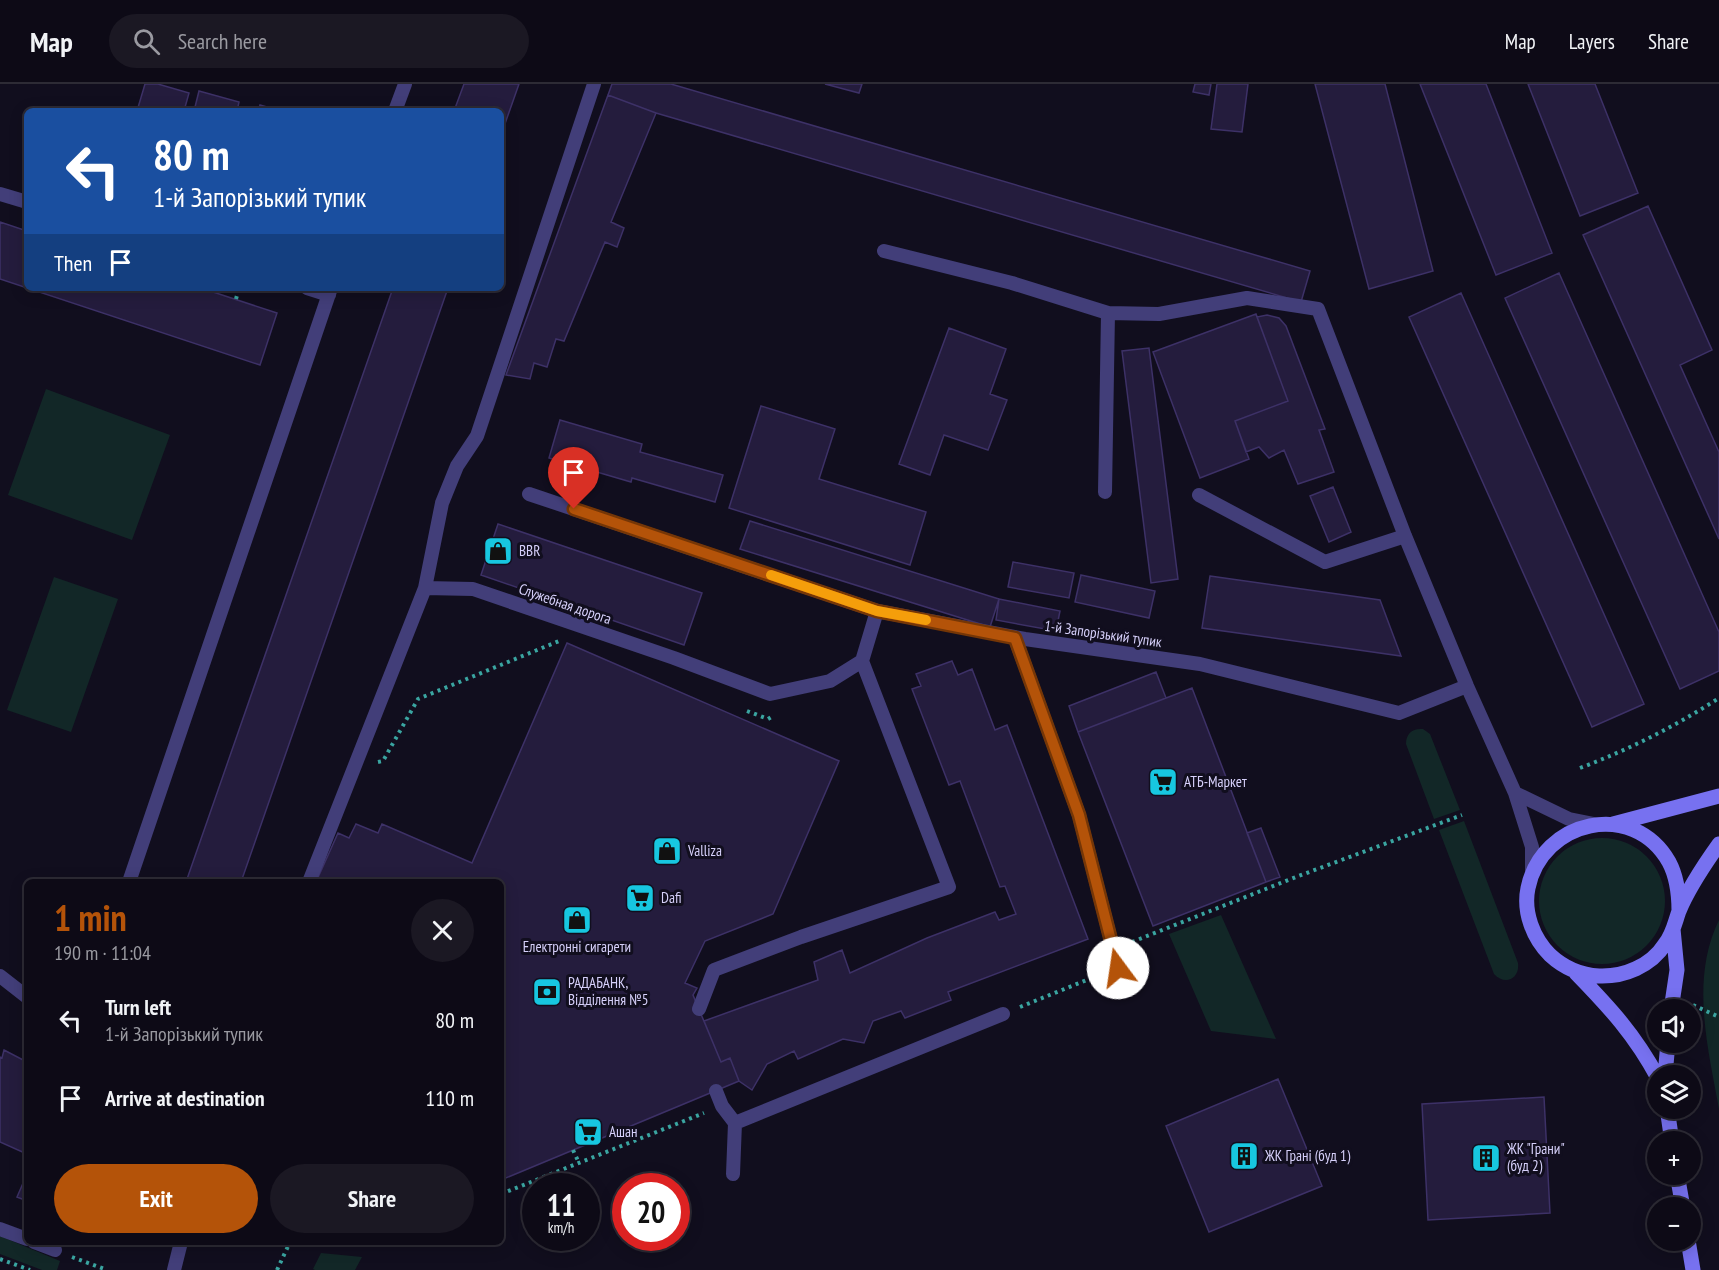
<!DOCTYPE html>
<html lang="en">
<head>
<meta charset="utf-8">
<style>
	:root { --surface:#0d0a16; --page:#1b1823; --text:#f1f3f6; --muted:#9a9aa1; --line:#2d2b35; --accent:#b45309 }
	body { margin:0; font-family:"PT Sans Narrow",sans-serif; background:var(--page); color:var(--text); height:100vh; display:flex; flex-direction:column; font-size:22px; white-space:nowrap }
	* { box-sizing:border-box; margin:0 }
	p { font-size:20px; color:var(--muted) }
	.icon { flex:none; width:33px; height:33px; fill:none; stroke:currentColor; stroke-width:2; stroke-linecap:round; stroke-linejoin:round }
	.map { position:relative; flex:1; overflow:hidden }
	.drawer { position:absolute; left:24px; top:795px; width:480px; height:366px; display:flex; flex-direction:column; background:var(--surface); border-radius:9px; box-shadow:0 3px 15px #0003,0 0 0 2px var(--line) }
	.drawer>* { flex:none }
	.guide { position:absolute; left:24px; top:24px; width:480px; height:183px; border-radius:9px; box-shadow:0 3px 15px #0003,0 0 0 2px var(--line); background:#1a4fa0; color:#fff; overflow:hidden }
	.buttons { position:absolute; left:1647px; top:915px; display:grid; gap:12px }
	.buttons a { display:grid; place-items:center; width:54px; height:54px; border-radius:50%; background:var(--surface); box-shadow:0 3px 15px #0003,0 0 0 2px var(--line); font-size:30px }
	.speed { position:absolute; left:522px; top:1089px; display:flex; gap:12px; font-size:30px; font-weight:700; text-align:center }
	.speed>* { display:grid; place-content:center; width:78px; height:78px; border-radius:50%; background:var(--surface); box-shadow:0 3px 15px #0003,0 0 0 2px var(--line); line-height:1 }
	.speed small { font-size:15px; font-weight:400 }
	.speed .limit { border:9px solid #d22; background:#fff; color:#111 }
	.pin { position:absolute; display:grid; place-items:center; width:51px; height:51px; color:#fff; margin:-62px -26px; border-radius:50% 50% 50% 0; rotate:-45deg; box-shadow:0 0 6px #0007 }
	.pin .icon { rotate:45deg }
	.me { position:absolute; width:66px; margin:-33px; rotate:346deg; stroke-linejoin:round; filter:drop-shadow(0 0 4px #0008) }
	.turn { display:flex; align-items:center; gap:21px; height:126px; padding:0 30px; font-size:27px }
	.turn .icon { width:78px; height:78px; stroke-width:2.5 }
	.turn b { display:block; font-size:42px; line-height:51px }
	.then { display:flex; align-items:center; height:57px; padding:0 30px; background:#0003; gap:12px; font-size:22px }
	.round { display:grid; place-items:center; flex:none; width:63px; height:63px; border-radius:32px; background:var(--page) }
	.head { display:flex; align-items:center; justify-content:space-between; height:102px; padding:0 30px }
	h1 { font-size:36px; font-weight:800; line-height:45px; color:var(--accent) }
	.action { display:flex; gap:12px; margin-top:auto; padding:12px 30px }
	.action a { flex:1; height:69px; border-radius:36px; background:var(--accent); color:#fff; font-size:24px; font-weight:800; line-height:69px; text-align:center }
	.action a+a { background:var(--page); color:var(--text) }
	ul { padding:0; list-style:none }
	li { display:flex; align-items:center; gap:18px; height:78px; padding:0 30px }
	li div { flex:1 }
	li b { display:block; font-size:22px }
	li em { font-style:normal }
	header { display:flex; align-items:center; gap:36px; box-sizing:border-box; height:84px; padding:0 30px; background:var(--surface); border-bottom:2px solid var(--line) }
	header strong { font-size:28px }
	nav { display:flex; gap:33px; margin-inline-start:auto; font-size:21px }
	.search { width:420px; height:54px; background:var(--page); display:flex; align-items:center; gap:15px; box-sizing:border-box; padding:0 21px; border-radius:33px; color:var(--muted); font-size:22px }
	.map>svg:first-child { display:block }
	.green { fill:#122727 }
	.building { fill:#241c3d; stroke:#3d3167; stroke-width:1.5 }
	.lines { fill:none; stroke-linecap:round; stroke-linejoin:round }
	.path { stroke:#3aa5a1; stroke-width:4; stroke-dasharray:3 4.5; stroke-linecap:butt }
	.lane { stroke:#423e79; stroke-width:14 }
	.secondary { stroke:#7771f0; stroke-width:15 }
	.route-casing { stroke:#753606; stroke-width:15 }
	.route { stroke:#b45309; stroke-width:10 }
	.slow { stroke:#f59e0b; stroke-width:10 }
	.labels { text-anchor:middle; stroke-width:6; stroke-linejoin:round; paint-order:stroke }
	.poi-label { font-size:15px; fill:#d6d0fa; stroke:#110e1e; text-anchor:start }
	.street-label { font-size:15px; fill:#d6d0fa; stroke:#110e1e }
</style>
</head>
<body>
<header>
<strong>Map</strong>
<div class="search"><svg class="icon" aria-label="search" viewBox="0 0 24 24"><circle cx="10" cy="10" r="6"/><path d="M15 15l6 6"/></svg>Search here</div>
<nav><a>Map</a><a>Layers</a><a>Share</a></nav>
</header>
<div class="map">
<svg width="1719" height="1186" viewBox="0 0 1719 1186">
	<rect width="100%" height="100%" fill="#110e1e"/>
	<path class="green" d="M46,305L170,351L132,456L8,411Z
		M54,493L118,515L71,648L7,626Z
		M1423,645L1430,650L1460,726L1434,735L1406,660C1406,650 1412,644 1423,645Z
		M1464,737L1518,879C1520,895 1505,902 1494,890L1439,746Z
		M1539 817a63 63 0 1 1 126 0a63 63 0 1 1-126 0Z
		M1221,831L1276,955L1211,947L1169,850Z
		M1719,836V1025C1708,964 1690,895 1719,836Z
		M0,1152L60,1177L57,1186H42L0,1170Z
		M321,1169L362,1173L355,1186H315L313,1185Z"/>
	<path class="building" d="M145,0H158L189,9L184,27H137Z
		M464,0H519L501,51V27H454Z
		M612,0H671L1310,187L1301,218L656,29L608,11Z
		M825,0H862L859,9Z
		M1195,0H1211L1209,11L1193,8Z
		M1217,0H1248L1242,48L1211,45Z
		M1315,0H1385L1433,187L1369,205Z
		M1420,0H1486L1552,169L1496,191Z
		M1528,0H1595L1638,109L1580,132Z
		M199,7L239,18L237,27H194Z
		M608,11L656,29L611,138L624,144L617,163L605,158L564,257L556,255L547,283L534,279L530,295L506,291Z
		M260,21L281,27H258Z
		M1648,122L1712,266L1680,281L1719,368V455L1583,151Z
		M0,138L27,147V204H201L277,229L260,281L0,195Z
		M1559,189L1719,548V587L1680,605L1505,214Z
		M393,204H448L241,798H186Z
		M1461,209L1644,620L1592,643L1409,233Z
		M1256,230L1288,317L1235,337L1249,375L1200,394L1153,268Z
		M1267,231L1279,234L1286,242L1325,345L1319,346L1334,388L1298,400L1284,366L1269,374L1259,363L1246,368L1235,337L1288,317L1257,233Z
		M949,244L1006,265L990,310L1007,316L988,366L944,351L930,391L899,380Z
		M1149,264L1178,495L1151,499L1122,267Z
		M761,322L835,345L819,395L926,428L910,481L729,424Z
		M560,336L642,360L640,368L723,391L715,418L632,394L631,398L549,374Z
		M1333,403L1351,448L1329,458L1310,412Z
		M750,437L999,515L990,543L740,465Z
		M498,440L702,509L684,561L481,491Z
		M1013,478L1074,489L1069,514L1008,503Z
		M1081,491L1155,507L1149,534L1075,518Z
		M1210,492L1380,516L1401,572L1202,544Z
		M999,515L1060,527L1056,547L996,536Z
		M567,559L839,677L773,830L705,857L685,899L697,904L693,911L721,978L730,974L739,997L501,1096V798H316L338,749L349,754L356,740L378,749L382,740L472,779Z
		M952,577L958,591L972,585L995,646L1007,641L1088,855L948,908L951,916L905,934L901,927L873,937L864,959L843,955L798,975L794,967L767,980L752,1006L739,997L730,974L721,978L704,937L818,896L814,878L842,866L850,889L927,854L995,828L999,836L1016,830L1005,802L1000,803L960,697L949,701L912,605L921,602L916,590Z
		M1156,588L1166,614L1078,648L1069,622Z
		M1192,604L1266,798L1153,842L1078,648Z
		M1261,744L1280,793L1266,798L1247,749Z
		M4,966L27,978V1070L0,1058V973L2,974Z
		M1278,995L1322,1102L1209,1148L1166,1042Z
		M1544,1013L1550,1129L1428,1136L1422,1020Z
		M27,1090V1117L17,1113Z"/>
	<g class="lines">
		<path class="path" d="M236,215L239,204
			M747,627L768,635L773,632
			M378,678L383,677L418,615L559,557
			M1580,684C1630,665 1674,643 1719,614
			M1132,858L1296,793L1462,731
			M1693,921L1719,933
			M1020,923L1099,891
			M573,1066L579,1079
			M501,1110L704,1029
			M72,1173L107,1186
			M0,1175L30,1186
			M277,1186L290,1158"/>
		<path class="lane" d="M395,27L405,0
			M0,110L27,118
			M884,167L1012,199L1108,229L1159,230L1247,214L1318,225L1405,452L1467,602L1515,709L1532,763V787
			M307,204L329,211
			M1105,408L1108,229
			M529,410L877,527L1025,555L1200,580L1399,629L1467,602
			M1199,411L1325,478L1405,452
			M425,504L473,505L674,574L770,610L830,597L862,577
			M1015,554L1079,731L1118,884
			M1515,709L1569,735L1594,740
			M129,798L331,204
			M309,798L425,504L442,419L457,382L477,352L594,0
			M0,892L27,913
			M699,925L714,886L801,853L949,803L862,577L877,527
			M716,1007L722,1022L735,1039L733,1090
			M735,1039L1003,930
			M0,1145L27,1155
			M34,1158L55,1166
			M174,1186L181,1158"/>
		<path class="secondary" d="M1613,740L1719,712
			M1679,827C1679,810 1677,793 1669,778C1633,715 1542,736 1528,804C1523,828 1533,854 1550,871C1563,883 1580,891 1599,892C1624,893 1651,882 1665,860C1673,850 1675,838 1679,827C1689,803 1704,781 1719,760
			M1576,889C1610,924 1635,951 1658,994
			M1671,926L1677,886L1673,845
			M1665,992L1668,958
			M1667,1024L1672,1058
			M1677,1090L1683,1124
			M1688,1156L1693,1186"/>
	</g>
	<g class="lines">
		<g class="route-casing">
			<path id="route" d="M574,425L877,527L1015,554L1079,731L1118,884"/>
		</g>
		<use href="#route" class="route"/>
		<path class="slow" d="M771,491L877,527L926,536"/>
	</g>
	<defs>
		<g id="shop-square" transform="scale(1.5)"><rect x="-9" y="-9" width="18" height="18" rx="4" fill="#17c7e0" stroke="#110e1e"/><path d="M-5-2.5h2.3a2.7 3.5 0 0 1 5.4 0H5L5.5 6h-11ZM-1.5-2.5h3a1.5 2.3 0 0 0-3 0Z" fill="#111"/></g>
		<g id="supermarket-square" transform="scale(1.5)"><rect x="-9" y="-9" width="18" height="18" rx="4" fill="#17c7e0" stroke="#110e1e"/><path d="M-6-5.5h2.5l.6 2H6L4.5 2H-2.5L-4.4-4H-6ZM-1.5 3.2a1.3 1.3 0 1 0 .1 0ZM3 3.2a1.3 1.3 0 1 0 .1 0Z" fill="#111"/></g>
		<g id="bank-square" transform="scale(1.5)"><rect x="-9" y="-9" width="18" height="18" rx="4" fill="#17c7e0" stroke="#110e1e"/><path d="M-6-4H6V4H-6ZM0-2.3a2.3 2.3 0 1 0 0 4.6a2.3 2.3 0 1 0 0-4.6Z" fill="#111"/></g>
		<g id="building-square" transform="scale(1.5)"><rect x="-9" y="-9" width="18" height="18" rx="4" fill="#17c7e0" stroke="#110e1e"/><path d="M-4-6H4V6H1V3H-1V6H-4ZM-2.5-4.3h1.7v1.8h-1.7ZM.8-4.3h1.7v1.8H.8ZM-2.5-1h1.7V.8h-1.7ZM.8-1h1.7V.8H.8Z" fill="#111"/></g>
	</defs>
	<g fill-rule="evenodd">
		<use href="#shop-square" x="498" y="467"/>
		<use href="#supermarket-square" x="1163" y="698"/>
		<use href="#shop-square" x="667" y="767"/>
		<use href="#supermarket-square" x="640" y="814"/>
		<use href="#shop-square" x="577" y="836"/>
		<use href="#bank-square" x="547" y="908"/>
		<use href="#supermarket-square" x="588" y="1048"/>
		<use href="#building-square" x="1244" y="1072"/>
		<use href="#building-square" x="1486" y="1074"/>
	</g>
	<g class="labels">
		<g class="poi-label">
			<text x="519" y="472">BBR</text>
			<text x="1184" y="703">АТБ-Маркет</text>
			<text x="688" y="772">Valliza</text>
			<text x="661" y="819">Dafi</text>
			<text x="577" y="868" text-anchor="middle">Електронні сигарети</text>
			<text x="568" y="904">РАДАБАНК,<tspan x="568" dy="17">Відділення №5</tspan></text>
			<text x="609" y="1053">Ашан</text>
			<text x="1507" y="1070">ЖК "Грани"<tspan x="1507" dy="17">(буд 2)</tspan></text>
			<text x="1265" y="1077">ЖК Грані (буд 1)</text>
		</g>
		<g class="street-label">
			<text transform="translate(565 520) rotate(19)" y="5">Служебная дорога</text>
			<text transform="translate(1103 550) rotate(8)" y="5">1-й Запорізький тупик</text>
		</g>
	</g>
</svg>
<div class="buttons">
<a><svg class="icon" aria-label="sound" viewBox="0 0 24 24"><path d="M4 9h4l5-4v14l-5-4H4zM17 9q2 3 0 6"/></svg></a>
<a><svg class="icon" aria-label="layers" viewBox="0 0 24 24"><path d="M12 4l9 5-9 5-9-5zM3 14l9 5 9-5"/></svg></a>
<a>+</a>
<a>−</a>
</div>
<div class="speed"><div>11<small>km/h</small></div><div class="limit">20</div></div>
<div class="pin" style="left:574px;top:425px;background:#d93025"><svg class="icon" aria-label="arrive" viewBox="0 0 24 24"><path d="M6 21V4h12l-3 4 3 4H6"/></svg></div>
<svg class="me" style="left:1118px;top:884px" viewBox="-20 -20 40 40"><circle r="19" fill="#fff"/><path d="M0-13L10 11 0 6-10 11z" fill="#b45309"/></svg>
<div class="guide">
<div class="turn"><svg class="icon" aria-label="left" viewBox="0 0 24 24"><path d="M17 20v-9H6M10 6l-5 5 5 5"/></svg><div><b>80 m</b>1-й Запорізький тупик</div></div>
<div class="then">Then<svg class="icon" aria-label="arrive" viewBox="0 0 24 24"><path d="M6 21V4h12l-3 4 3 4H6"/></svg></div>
</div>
<section class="drawer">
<div class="head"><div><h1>1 min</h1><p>190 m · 11:04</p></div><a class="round"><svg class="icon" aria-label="close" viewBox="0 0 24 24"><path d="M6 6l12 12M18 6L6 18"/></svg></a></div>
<ul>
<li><svg class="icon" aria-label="left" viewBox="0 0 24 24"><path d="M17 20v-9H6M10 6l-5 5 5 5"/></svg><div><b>Turn left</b><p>1-й Запорізький тупик</p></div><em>80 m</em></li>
<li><svg class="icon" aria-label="arrive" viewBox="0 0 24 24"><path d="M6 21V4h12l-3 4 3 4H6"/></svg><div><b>Arrive at destination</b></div><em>110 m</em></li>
</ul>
<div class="action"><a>Exit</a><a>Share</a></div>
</section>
</div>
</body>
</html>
